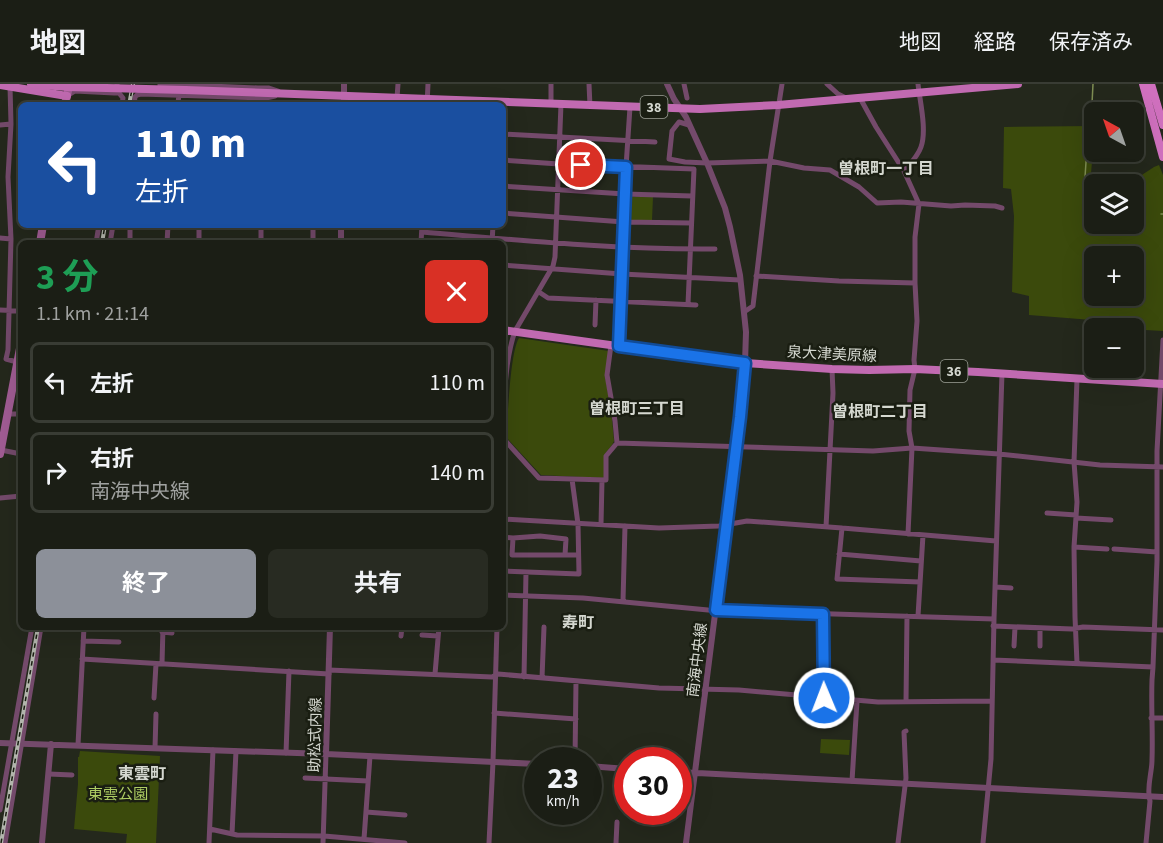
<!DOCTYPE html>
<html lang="ja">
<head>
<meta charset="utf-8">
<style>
	:root { --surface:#1b1e15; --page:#282b22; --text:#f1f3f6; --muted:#a0a2a0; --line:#393c34; --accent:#8c9099 }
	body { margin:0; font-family:"Source Sans 3","Noto Sans JP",sans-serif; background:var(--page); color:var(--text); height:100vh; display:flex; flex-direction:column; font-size:22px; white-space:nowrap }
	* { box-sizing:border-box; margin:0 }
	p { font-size:20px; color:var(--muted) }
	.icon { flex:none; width:33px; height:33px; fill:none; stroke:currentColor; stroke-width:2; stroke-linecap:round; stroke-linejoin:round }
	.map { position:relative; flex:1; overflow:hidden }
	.drawer { position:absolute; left:18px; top:156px; width:488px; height:390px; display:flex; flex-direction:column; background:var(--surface); border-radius:9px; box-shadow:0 6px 24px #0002,0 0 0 2px var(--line) }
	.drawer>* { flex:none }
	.hud { position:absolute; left:18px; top:18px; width:488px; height:126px; border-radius:9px; box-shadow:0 6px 24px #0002,0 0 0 2px var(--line); background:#1a4fa0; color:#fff; overflow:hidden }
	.needle { width:39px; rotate:320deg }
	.buttons { position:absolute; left:1084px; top:18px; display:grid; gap:12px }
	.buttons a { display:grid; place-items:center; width:60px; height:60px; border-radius:9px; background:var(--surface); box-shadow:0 6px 24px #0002,0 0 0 2px var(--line); font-size:30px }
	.speed { position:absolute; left:524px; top:663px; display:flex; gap:12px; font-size:30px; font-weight:700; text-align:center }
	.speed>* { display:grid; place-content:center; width:78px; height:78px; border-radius:50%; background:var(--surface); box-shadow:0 6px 24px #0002,0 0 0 2px var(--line); line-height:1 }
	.speed small { font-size:15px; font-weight:400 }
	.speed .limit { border:9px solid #d22; background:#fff; color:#111 }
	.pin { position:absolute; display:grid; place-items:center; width:51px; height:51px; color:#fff; margin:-26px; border:3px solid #fff; border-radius:50%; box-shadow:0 2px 6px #0007 }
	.me { position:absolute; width:66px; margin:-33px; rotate:359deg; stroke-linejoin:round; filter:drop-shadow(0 0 4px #0008) }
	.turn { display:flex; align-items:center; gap:21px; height:126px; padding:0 18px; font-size:27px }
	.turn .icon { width:78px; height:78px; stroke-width:2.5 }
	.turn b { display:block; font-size:42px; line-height:51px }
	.round { display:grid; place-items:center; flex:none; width:63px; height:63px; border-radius:9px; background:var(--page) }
	.overview { display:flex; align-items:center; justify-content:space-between; height:102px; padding:0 18px }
	h1 { font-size:36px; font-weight:700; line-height:45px; color:#1e9e55 }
	.primary-button { display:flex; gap:12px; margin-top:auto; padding:12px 18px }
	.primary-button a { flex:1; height:69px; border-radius:9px; background:var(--accent); color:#fff; font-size:24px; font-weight:700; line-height:69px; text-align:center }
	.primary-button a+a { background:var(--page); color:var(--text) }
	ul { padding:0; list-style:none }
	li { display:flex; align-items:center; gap:18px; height:81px; margin:0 12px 9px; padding:0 6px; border:3px solid var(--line); border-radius:9px }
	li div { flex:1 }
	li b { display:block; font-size:22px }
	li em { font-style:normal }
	header { display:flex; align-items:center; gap:36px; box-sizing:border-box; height:84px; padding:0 30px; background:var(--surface); border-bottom:2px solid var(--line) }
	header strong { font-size:28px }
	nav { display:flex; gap:33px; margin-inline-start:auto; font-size:21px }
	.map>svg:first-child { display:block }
	.green { fill:#3b4a0c; fill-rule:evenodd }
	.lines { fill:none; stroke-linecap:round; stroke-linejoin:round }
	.stream { stroke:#7f8e53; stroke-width:1.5 }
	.minor { stroke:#744a6b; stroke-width:5 }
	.tertiary { stroke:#744a6b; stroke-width:6 }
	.secondary { stroke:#a05c93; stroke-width:8 }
	.primary { stroke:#c16ab1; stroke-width:8 }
	.trunk { stroke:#d070be; stroke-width:8 }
	.rail-casing { stroke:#b2b5ac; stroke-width:4 }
	.rail { stroke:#1a1e12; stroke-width:1.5; stroke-dasharray:4.5; stroke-linecap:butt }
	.primary-bridge { stroke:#c16ab1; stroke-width:8 }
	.route-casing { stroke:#114b97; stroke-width:15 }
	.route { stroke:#1a73e8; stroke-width:10 }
	.labels { text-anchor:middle; stroke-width:5; stroke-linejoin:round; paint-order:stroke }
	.shield { fill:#1a1e12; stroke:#9da097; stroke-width:1.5 }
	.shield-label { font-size:14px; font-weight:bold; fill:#d5d8d0 }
	.street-label { font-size:15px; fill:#d5d8d0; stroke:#1a1e12 }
	.park-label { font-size:15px; fill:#aecd63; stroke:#1a1e12 }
	.neighbourhood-label { font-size:16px; font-weight:bold; fill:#d5d8d0; stroke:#1a1e12 }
</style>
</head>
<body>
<header>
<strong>地図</strong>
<nav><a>地図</a><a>経路</a><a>保存済み</a></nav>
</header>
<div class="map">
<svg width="1163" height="759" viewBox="0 0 1163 759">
	<rect width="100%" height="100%" fill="#24281c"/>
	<path class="green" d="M1095,42L1089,113L1095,114V140H1134V100H1128L1154,83L1159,81L1163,91V247L1092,243V236L1029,231V212L1012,208L1014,132L1011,105L1003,104L1004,43ZM1134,172V212H1095V172Z
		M628,113H653L652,136H629L626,135Z
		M519,254L609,267L605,291L612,335L614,357L612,361L604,371V393L603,394L541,391L506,353C508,333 510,268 519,254Z
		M825,590L844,591L843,613L825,611Z
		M821,655L850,656L849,671L820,669Z
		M80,667L160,672L156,759H126L127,750L74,745L78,700V673H79Z"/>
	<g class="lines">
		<path class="stream" d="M1084,108L1086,78L1091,39L1093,0
			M1084,124L1088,130
			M1161,130H1163"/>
		<path class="minor" d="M589,0L590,22
			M684,0L687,14
			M827,0L838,10L846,14
			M10,2L11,40L8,93L11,155L8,266L6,275L17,278L20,277
			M160,8V0L258,4H269L278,7
			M114,9H119L123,14L122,21
			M67,12L75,7L114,9L117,7V0
			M397,14L398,0
			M860,14L876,43L904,87L919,120L915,153V199L917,237L914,276L915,285L910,306L909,347L912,364L908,450
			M551,20V0
			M134,21L135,13L137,11L141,10L266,14L275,12
			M178,21L179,8
			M427,21L428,0
			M0,41L11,40
			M689,41L679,38L672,47L669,75L685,78L707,79L770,77L804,84L830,86L859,103L877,119L901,118L951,122L965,121L995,122L1002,124
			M502,50L655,58
			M502,76L559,80L694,85L688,220
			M904,87C910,80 918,72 921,63C927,46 920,18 918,0
			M502,102L625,110L692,112
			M502,129L624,138L691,139
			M313,141V159
			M422,148C519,156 617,166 715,165
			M0,154L11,155
			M96,159L99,141
			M110,159L113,141
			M130,159V141
			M167,159L168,141
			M199,159V141
			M261,159V141
			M421,159L422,141
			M492,159L493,141
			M502,181L622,190L740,196
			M756,192L839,197L915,199
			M539,208L548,214L696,221
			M0,226L21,227
			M744,228L753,222L770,77L782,0
			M595,241L596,216
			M611,261L607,291L615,337L617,359L873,367L912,364L999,370L1100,381L1163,383
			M619,262L626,83L630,23
			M1077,295L1074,378L1077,418L1074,463L1075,533L1077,579
			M8,330H21
			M502,339C505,309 505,276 515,247L553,182L555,173L561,20
			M502,353L539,394L606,396V372L617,359
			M1,366L21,370
			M0,414L21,412
			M1047,429L1076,431
			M1076,434L1111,436
			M502,435L659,444L719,442L747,437L842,444L996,457
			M601,441L602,396
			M826,443L833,309L832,285
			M842,444L837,495L920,498
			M502,453L513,454L512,471H578
			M513,454L540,452L566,455L565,471
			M1074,463L1107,465
			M1114,465L1157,468
			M839,470L921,477
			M502,487L579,490L578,440L572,395
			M995,503L1011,504
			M502,511L583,514L708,526L994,535
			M623,517L625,442
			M823,530L824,614
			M918,532L923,451
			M993,542L1072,545L1083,543L1163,546
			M162,548L172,549
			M422,551L438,552
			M401,552L402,543
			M83,557L119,558
			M1014,562L1015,543
			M1040,562V544
			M82,575L329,590
			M993,576L1153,583
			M162,580L163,543
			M329,586L492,593L498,590L659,604L739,606L878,618L992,617
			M435,590L439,543
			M524,593L526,488
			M542,594L544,543
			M154,614L156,580
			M906,618L907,532
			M494,629L576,635
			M1151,634H1163
			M78,661L84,543
			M155,664L156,630
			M286,669L289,587
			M575,676L576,597
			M49,690L72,691
			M305,694L368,697
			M852,697L857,617
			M0,726L32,543
			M366,728L405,731
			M210,745L237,751L324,752L405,759
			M232,750L236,667
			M364,755L370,672
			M5,759L41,543
			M209,759L213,666
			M323,759L326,670
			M489,759L493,678L497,543
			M616,759L617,738
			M898,759L906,694L904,648L906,647
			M983,759L991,675L994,535L1002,289
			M1146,759L1150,717C1146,705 1152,689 1152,676C1153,649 1151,622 1152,596L1153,583L1157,477V367L1163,256"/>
		<path class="tertiary" d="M667,0L674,15L686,33L707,79L725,124L730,143L740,191L746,248L745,279L740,333L686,759
			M344,21V0
			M341,159V141
			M0,659L326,670L537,680
			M326,670L330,543
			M588,682L627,685
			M678,688L1163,713
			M42,759L51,660"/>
		<path class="secondary" d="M65,21L68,7
			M40,159L43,141
			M0,370L21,259"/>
		<path class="primary" d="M0,1L67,12
			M185,6L700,25L778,21L1018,0
			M502,246L703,274L745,279L832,285L869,286L915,285L978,288L1163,300"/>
		<path class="trunk" d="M1143,0L1163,73
			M1151,0L1163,41"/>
		<g class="rail-casing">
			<path id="rail" d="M129,21L133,0
				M102,159L105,141
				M1,759L38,543"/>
		</g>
		<use href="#rail" class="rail"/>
		<path class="primary-bridge" d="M31,0L67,3L185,6"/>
	</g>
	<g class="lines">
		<g class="route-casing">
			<path id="route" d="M581,81L626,83L619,262L745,279L740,333L716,526L823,530L824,614"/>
		</g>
		<use href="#route" class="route"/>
	</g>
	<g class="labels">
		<g class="shield">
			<rect x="640.5" y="12" width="27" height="22" rx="4.5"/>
			<rect x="940.5" y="276" width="27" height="22" rx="4.5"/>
		</g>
		<g class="shield-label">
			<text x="654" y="28">38</text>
			<text x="954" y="292">36</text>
		</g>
		<g class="street-label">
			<text transform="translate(832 270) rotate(3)" y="5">泉大津美原線</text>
			<text transform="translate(697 576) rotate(-83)" y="5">南海中央線</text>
			<text transform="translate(315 651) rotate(-89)" y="5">助松式内線</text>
		</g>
		<g class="park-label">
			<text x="118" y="715">東雲公園</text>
		</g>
		<g class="neighbourhood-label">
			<text x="886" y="90">曽根町一丁目</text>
			<text x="637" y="330">曽根町三丁目</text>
			<text x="880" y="333">曽根町二丁目</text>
			<text x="578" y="544">寿町</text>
			<text x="142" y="695">東雲町</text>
		</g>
	</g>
</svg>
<div class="buttons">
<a><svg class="needle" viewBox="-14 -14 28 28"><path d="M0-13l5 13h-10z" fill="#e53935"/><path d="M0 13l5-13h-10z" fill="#a0a2a0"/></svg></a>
<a><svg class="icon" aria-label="layers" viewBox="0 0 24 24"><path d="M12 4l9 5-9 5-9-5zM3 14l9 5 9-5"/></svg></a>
<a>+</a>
<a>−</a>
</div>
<div class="speed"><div>23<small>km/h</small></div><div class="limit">30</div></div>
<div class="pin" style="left:581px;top:81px;background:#d93025"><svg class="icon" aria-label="arrive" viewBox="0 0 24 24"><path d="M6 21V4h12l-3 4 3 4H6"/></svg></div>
<svg class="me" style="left:824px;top:614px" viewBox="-20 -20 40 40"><circle r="17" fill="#1a73e8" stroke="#fff" stroke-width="3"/><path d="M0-11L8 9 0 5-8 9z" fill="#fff"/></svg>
<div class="hud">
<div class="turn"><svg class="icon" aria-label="left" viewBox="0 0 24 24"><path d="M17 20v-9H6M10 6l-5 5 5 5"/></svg><div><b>110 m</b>左折</div></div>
</div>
<section class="drawer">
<div class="overview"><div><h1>3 分</h1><p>1.1 km · 21:14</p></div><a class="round" style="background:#d93025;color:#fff"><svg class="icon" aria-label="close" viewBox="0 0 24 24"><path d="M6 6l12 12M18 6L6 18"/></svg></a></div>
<ul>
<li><svg class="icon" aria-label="left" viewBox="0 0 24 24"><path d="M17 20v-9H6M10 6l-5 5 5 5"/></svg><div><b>左折</b></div><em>110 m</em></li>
<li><svg class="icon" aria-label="right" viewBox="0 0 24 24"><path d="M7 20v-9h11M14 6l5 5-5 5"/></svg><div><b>右折</b><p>南海中央線</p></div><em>140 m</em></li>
</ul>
<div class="primary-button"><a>終了</a><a>共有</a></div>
</section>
</div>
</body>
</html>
